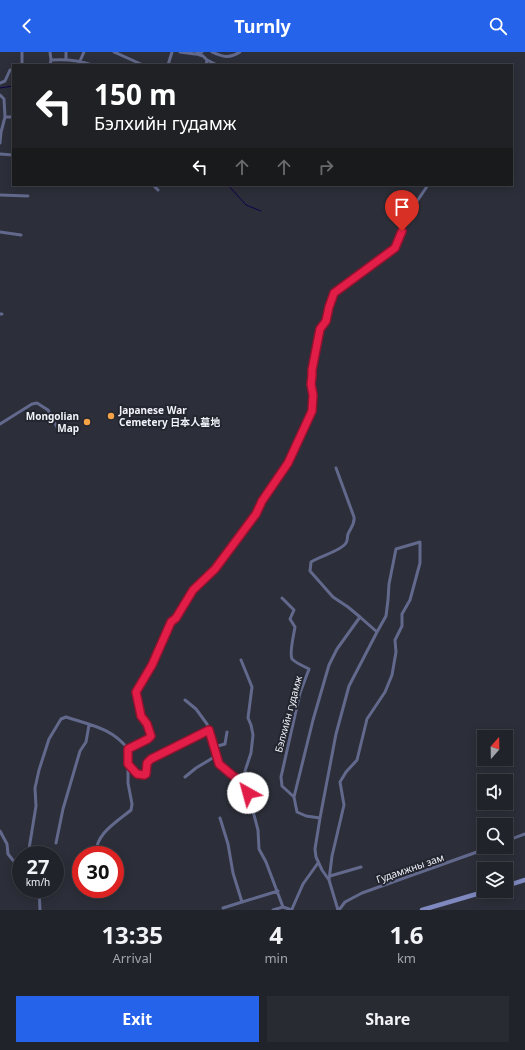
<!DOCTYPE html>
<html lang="en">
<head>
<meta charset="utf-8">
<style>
	:root { --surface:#21232b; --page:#292b33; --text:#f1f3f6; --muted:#a2a4a9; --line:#3e4047; --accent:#2563eb }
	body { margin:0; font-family:"Noto Sans","Noto Sans SC",sans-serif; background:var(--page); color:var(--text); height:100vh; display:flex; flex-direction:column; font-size:15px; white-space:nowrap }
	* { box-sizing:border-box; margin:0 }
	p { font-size:13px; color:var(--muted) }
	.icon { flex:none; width:22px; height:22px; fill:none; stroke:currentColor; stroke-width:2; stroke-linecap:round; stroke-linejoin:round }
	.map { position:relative; height:858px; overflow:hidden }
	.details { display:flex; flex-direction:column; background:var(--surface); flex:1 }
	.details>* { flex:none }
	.banner { position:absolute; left:12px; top:12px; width:501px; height:122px; border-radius:0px; box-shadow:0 2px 10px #0003,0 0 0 1px var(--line); background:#202124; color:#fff; overflow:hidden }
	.needle { width:26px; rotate:20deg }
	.controls { position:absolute; left:477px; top:678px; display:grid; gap:8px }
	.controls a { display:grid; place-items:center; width:36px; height:36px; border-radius:0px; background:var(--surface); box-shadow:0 2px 10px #0003,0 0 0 1px var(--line); font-size:20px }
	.speed { position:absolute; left:12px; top:794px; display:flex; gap:8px; font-size:20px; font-weight:700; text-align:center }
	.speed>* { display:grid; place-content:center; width:52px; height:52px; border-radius:50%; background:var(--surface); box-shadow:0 2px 10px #0003,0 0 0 1px var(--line); line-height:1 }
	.speed small { font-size:10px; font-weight:400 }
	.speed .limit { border:6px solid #d22; background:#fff; color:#111 }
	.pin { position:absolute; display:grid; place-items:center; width:34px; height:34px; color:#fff; margin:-41px -17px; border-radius:50% 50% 50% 0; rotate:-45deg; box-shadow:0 0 4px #0007 }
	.pin .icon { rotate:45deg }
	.me { position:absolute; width:44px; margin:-22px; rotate:322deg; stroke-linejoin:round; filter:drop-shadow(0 0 3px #0008) }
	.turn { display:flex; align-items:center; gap:14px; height:84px; padding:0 16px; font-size:18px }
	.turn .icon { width:52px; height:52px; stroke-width:2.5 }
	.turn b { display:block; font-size:28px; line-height:34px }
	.lanes { display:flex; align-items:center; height:38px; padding:0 16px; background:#0003; justify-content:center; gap:20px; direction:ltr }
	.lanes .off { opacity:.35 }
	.eta { display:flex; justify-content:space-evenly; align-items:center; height:68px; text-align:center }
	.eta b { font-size:24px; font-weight:700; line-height:28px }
	.button { display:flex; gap:8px; margin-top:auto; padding:8px 16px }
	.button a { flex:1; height:46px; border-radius:0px; background:var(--accent); color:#fff; font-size:16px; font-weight:700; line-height:46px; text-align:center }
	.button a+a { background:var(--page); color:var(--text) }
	header { display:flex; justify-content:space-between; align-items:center; height:52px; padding:0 16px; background:var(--accent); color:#fff; font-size:18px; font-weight:700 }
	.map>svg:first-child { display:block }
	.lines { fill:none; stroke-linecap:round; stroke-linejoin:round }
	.stream { stroke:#0f014b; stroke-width:1 }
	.minor { stroke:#62698c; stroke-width:3 }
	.secondary { stroke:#7f89c0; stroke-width:4.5 }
	.route-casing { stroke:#92132f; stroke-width:10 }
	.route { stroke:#e11d48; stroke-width:7 }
	.poi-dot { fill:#f5a345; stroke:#23252f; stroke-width:1.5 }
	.labels { text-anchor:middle; stroke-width:4; stroke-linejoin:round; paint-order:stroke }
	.poi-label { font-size:10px; font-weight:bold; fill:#f1f2f9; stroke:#23252f; text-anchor:start }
	.street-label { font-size:10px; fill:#f1f2f9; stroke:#23252f }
</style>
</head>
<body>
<header><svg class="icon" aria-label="back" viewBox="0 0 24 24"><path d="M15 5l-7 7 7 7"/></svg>Turnly<svg class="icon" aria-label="search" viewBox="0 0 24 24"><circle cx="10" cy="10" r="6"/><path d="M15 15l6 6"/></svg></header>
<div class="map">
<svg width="525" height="858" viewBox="0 0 525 858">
	<rect width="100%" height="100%" fill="#2c2f39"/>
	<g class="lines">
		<path class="stream" d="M0,36L13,34
			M228,133L246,153L261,159"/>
		<path class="minor" d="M22,0V13
			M50,0L51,8
			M66,0V7
			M114,0L143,13
			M180,0L195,2L202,0
			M212,0C223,5 229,7 240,0
			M197,2L203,4L207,8L206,13
			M207,8L217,13
			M80,9L84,0
			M50,13L51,8C65,7 78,8 92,13
			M168,13L172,0
			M0,31L5,29L10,18H13
			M0,43L4,47L5,65
			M0,91L1,80L5,65H13
			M0,102L13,103
			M153,133L158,138
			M0,143L28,144
			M0,180L21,183
			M0,262H2
			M0,372L32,352L37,351L48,358L57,375
			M336,416L354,465C355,472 351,475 348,482C347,485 348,488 346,491C341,499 320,504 311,510L310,519L333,545L348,555L360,565
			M282,546L294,558L290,567L295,575C294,582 289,601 292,607C296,611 303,614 309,617L300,641L281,725L282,734L294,745
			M241,608L252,635L248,666L251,673L253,683L251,701L245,719L246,733L258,778L259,797L266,810L283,855L292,858
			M185,648L196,657L207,672L219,712L232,723L246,733
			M214,695L225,692L227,680
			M128,697L148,687L151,684L147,672L141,664L136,639L152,613L171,570L176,566L193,538L215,517L256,462L262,449L288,411L312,359L313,343L311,332L312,324V318L320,277L326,269L329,255L334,241L395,196L409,161L428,133
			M129,712L137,722L144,723L146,722L148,709L209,678
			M185,725L196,716L216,704
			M220,766L228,792L233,821L242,850L278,839
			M320,766L306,764L297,760L294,745L313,668L329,613L337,597L360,565L377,580L349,634L336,682L320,766L315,797L316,805L322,818L329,828
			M0,779L7,792L8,802L16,812L21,815
			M506,789L525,782
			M56,791L63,757L80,699L86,690L89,673
			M28,803L36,754L35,736L39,718L49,687L61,667L66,665C90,673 112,676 128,697
			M97,803C93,783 118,769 131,758L132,752L128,731V697
			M330,824L361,815
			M39,837L40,858
			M223,856L242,850
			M292,857L303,832L318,811
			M273,858L283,855
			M338,858L329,828L332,804L344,753L340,730L346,720L357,708L367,667L385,640L392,623L396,600L395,588L402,574V562L410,548L420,511V490L396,497L389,532L388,548L386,564L377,580
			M339,858L345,850L362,841L491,795"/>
		<path class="secondary" d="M506,834L525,828
			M422,858L487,839"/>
	</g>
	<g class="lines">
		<g class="route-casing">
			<path id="route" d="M248,741L246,733L232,723L219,712L209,678L151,707L147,711L146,722L144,723L137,722L128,712V697L148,687L151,684L147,672L141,664L136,640L152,613L171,570L176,566L193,538L215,517L256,462L262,449L288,411L312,359L313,343L311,332L312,324V318L320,277L326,269L329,255L334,241L395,196L402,179"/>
		</g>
		<use href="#route" class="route"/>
	</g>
	<g class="poi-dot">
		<circle cx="111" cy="364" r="4"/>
		<circle cx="87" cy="370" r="4"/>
	</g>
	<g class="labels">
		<g class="poi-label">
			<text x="119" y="362">Japanese War<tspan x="119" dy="12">Cemetery 日本人墓地</tspan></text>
			<text x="79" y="368" text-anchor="end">Mongolian<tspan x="79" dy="12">Map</tspan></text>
		</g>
		<g class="street-label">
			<text transform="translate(288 662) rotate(-75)" y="4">Бэлхийн гудамж</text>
			<text transform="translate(410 816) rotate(-19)" y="4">Гудамжны зам</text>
		</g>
	</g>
</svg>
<div class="controls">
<a><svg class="needle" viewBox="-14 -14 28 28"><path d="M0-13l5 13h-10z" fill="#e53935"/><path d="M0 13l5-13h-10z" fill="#a2a4a9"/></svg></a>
<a><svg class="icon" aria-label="sound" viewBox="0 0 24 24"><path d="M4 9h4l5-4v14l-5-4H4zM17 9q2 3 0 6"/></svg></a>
<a><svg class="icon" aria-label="search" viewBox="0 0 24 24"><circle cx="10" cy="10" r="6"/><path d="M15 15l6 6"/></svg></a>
<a><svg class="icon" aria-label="layers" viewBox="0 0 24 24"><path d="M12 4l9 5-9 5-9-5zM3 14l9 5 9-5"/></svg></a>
</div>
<div class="speed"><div>27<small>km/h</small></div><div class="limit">30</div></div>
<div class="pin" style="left:402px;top:179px;background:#d93025"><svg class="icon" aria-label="arrive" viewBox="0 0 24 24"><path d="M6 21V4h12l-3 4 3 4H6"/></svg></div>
<svg class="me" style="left:248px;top:741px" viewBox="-20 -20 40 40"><circle r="19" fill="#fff"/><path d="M0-13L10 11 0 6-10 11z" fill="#e11d48"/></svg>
<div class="banner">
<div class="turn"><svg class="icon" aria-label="left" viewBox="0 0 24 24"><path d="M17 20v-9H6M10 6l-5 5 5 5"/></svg><div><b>150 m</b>Бэлхийн гудамж</div></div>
<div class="lanes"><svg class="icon" aria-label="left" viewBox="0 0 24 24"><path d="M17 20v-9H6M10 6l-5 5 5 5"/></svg><svg class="icon off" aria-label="ahead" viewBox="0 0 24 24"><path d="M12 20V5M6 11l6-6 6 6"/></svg><svg class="icon off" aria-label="ahead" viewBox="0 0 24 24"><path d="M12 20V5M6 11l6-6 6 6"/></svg><svg class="icon off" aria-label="right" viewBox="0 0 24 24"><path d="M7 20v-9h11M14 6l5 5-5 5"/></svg></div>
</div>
</div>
<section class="details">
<div class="eta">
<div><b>13:35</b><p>Arrival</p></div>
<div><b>4</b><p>min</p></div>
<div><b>1.6</b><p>km</p></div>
</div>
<div class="button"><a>Exit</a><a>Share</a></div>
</section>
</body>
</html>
